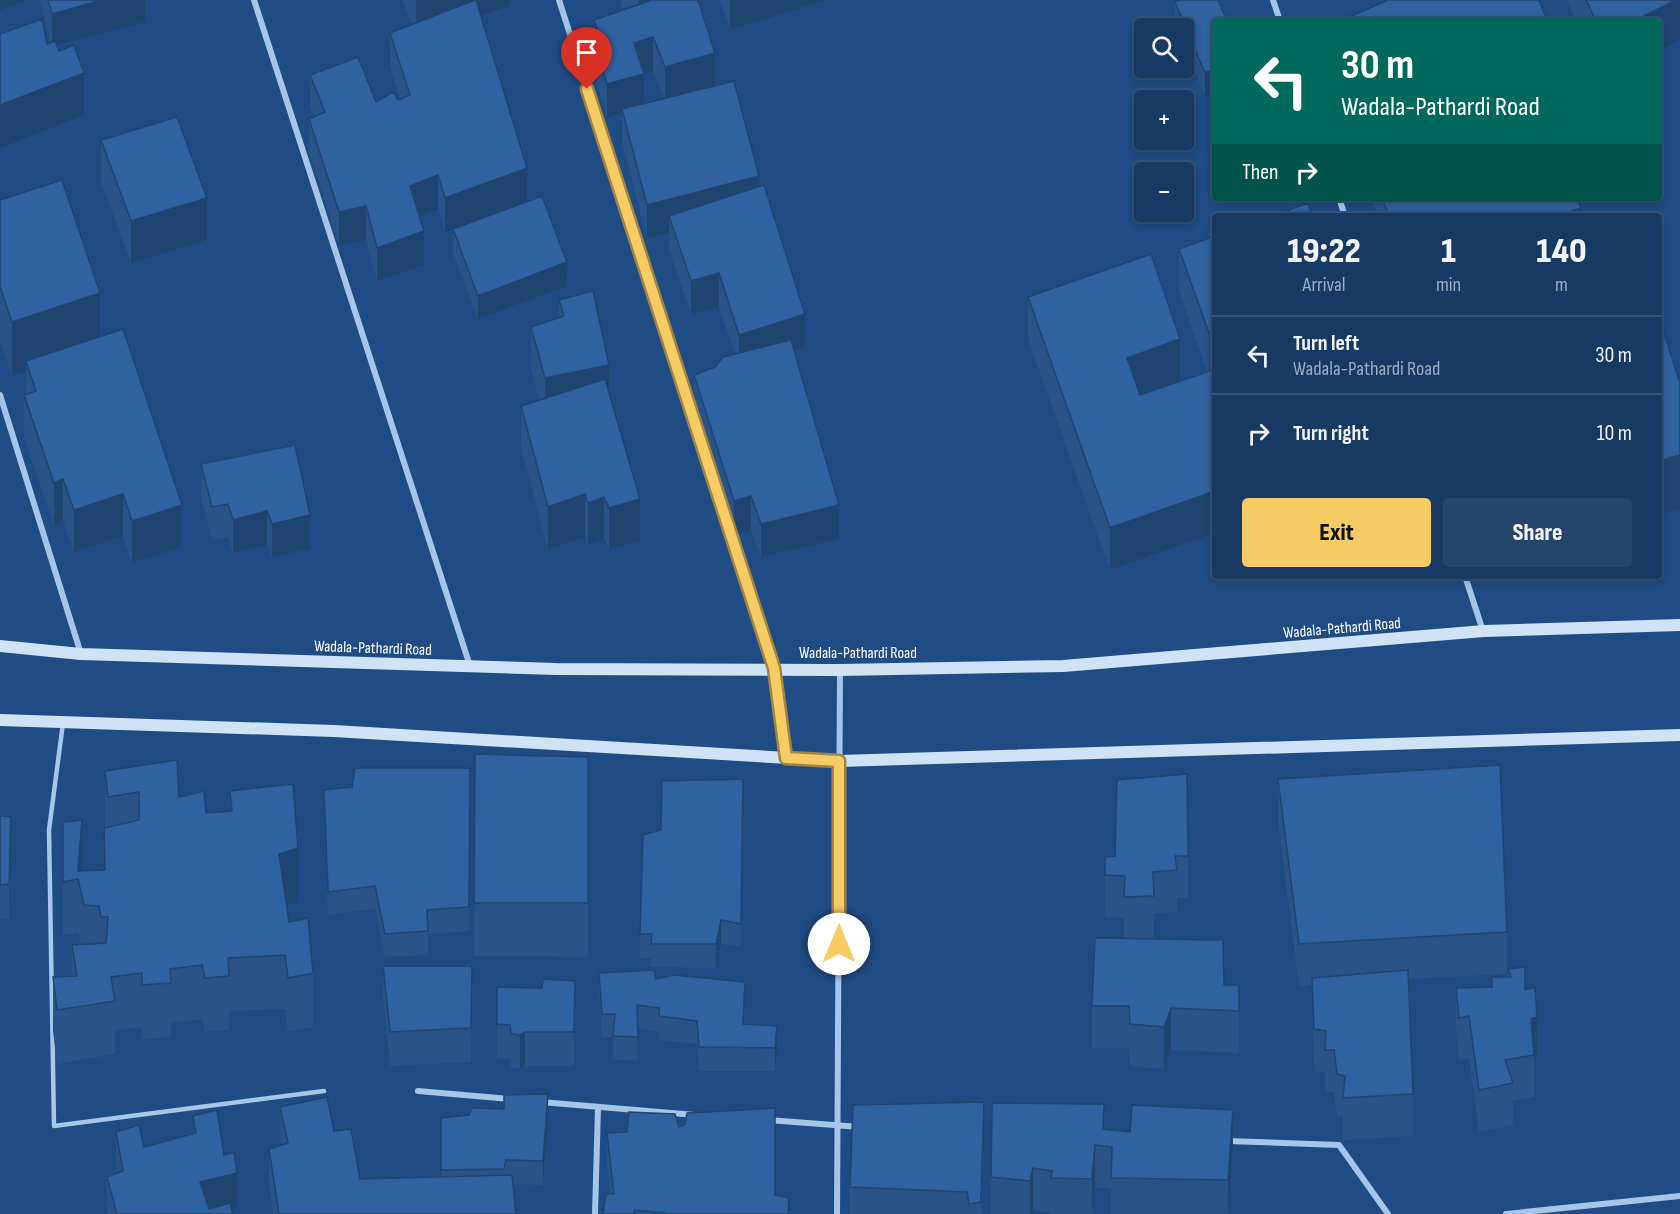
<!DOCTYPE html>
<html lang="en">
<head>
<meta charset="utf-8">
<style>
	:root { --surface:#173963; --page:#24446c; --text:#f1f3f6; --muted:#9eacbe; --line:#365378; --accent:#f8cc65 }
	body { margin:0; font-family:"Sofia Sans Condensed",sans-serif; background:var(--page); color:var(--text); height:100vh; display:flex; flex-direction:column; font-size:22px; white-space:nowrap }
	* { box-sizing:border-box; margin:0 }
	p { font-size:20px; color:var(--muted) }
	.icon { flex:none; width:33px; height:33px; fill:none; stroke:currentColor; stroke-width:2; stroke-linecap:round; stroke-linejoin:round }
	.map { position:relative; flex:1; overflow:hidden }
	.details { position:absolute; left:1212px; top:213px; width:450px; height:366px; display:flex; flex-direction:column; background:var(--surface); border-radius:6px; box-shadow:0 3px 9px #0003,0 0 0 2px var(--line) }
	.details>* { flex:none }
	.hud { position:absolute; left:1212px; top:18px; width:450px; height:183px; border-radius:6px; box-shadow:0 3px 9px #0003,0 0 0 2px var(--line); background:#00695c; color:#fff; overflow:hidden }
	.buttons { position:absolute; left:1134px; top:18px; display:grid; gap:12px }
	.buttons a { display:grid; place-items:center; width:60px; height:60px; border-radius:6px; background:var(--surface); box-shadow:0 3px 9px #0003,0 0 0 2px var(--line); font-size:30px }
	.pin { position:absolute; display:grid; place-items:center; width:51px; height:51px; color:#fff; margin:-62px -26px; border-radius:50% 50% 50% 0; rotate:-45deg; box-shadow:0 0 6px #0007 }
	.pin .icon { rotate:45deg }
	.me { position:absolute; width:66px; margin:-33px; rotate:0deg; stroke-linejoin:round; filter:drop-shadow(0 0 4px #0008) }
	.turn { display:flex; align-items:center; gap:21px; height:126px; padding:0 30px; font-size:27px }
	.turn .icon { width:78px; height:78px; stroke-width:2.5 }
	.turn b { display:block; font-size:42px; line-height:51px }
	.then { display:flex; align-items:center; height:57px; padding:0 30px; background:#0003; gap:12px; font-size:22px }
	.eta { display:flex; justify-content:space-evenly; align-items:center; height:102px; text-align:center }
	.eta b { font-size:36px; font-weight:800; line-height:42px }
	.primary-button { display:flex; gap:12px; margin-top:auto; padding:12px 30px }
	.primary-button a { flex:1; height:69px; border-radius:6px; background:var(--accent); color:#111; font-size:24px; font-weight:800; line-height:69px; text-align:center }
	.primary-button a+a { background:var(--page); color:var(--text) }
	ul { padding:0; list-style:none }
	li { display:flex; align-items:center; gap:18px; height:78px; padding:0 30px; border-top:2px solid var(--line) }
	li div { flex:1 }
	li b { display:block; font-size:22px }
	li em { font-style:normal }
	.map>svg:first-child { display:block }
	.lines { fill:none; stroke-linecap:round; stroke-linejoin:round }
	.lane { stroke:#a6c5e9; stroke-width:4.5 }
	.street { stroke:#a6c5e9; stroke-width:6 }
	.secondary { stroke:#d1e2f7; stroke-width:12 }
	.wall { fill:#28548a; fill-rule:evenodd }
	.shaded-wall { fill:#204571 }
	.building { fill:#2e62a1; stroke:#204571; stroke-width:1.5 }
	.route-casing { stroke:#a18542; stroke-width:15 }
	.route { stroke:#f8cc65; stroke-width:10 }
	.labels { text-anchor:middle; stroke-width:6; stroke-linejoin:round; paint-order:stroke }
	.street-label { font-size:16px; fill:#fff; stroke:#1f4c84 }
</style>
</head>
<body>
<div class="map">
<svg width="1680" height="1214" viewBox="0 0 1680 1214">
	<rect width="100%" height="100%" fill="#1f4c84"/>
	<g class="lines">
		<path class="lane" d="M63,723L49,830L54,1126L324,1091"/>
		<path class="street" d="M254,0L470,666
			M559,0L774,668L786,758
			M1273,0L1280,21
			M1339,198L1345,216
			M0,395L81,654
			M1465,576L1483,631
			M418,1091L510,1099
			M541,1102L695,1115
			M768,1120L860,1127
			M1227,1141L1339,1145L1388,1214
			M595,1214L598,1107
			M837,1214L840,670
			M1506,1214L1680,1196"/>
		<path class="secondary" d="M0,646L81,654L556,669L840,670L1063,666L1484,631L1680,625
			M0,720L334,731L839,761L1680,735"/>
	</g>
	<path class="wall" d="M40,0H145V22L57,46L84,115L47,44L50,42Z
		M403,0H509V6L481,15L527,201L445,232L438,209L419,216L424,265L377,281L366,240L339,245L309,152V119L314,117L310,108V75L376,102L398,100L400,99L390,67V33L411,25Z
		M620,0H698L715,86L759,187L805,347L794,351L839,539L761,557L751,530L734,535L694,409V375L715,367L735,354L719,307L691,315L669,249V233L647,238L622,143V113L607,118L597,85V61L594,53V20L635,6L621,8ZM653,71L664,98L644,103V73Z
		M720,0H827L730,30Z
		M1218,0L1205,97L1184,45V28H1176L1175,26V2Z
		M1567,0H1680L1659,21H1576Z
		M101,140L207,240L131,263L101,182Z
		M1371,198H1590V202L1579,204L1581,216H1377Z
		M0,200L100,336L182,547L132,563L123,536L74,552L63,521L54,525L24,437V395L26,394V371L12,376L0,341Z
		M453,229L567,286L478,319L453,253Z
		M1215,236V533L1110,570L1028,339V297L1180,381L1207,372L1179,291V249Z
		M559,300L609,392L640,541L609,550L604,539L588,545L585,537L548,549L521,448V406L539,400L531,369V327L559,318Z
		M295,445L310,549L272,557L267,545L233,553L228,537L212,540L201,498V464Z
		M475,754L588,757V957L474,956Z
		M470,768L469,931L428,934V955L385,957L375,909L328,915L324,814V790L352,787Z
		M105,771L179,797L206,813L230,811V791L298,902L287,906L289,922L313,973V1027L288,1032L285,1009L229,1011V1030L205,1032L202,1019L171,1023V1037L142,1039V1027L115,1030V1054L57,1064L53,1031V977L72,976V945L81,944L78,933L63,935V822L82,871L104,870V828L105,827Z
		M1278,779L1507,932V974L1408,979L1413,1094V1136L1343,1140V1117L1337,1116L1334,1092H1325V1073L1314,1071L1312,985L1299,986L1278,821Z
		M743,803L741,947L721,944L716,968L651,967V958H640V934L661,830Z
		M0,816L11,851L9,918L0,919Z
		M1115,856H1188V898H1177V912L1154,914V938L1130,939L1224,985H1239V1053L1171,1050L1164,1069L1130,1066L1129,1048H1092V1006L1124,939V918L1105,917V857Z
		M383,966L472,999L471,1062L390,1066L383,999Z
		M1508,969L1525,990L1537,1059L1534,1060V1097L1513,1101V1125L1479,1132L1469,1058L1459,1060L1456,1030V988L1492,987L1508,977Z
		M599,973L656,979L745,1006L744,1024L777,1050L775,1071H699L697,1044L659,1040V1032L637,1028L638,1061L613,1059V1037L602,1038L599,997Z
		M575,981L574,1066H525L520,1069L511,1068L510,1059L497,1058V987L542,988Z
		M280,1107L334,1131L360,1179L441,1177V1118H548L543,1185L513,1184L516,1214H273L269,1183V1149L281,1145L280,1141Z
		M193,1116L224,1155L237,1207L231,1208L233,1214H108L107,1210V1177L117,1173L116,1165V1132L144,1147L193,1134Z
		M679,1127L775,1195L789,1214H603L610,1194L607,1166V1133L627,1132Z
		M1104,1129L1233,1152L1228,1214H1111V1189L1095,1187L1093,1214H1051V1213L1033,1210L1032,1214H991V1177Z
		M984,1136L982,1214H850V1187Z"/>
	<path class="shaded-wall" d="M0,0H28L0,10Z
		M102,0H145V22L52,47V14Z
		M416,0H509V6L416,38Z
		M639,0H690L639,20Z
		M730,0H827L730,30Z
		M1676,0H1680V40L1659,50V21H1634Z
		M653,37V71L642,74H644V107L622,109V113L607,118V84L634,43Z
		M715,53V87L665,101V67Z
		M1215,69V93L1205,97V73Z
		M84,73V115L0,148V105Z
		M527,168V201L445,232V198Z
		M438,175V209L410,220V186Z
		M759,176V210L669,216V233L647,238V205Z
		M207,198V240L131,263V221Z
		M366,206V240L339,245V212Z
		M1581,208V216H1555Z
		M424,231V265L377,281V248Z
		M567,262V286L478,319V296Z
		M719,273V307L691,315V281Z
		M100,293V347L26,361V371L12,376V322Z
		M805,314V347L739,369V335Z
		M1215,331V373L1209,375V333Z
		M1180,339V381L1127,400V358Z
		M609,365V407L545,420V378Z
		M1680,455V509L1659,515V461Z
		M63,479V521L54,525V483Z
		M1215,491V533L1110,570V528Z
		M123,494V536L74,552V510Z
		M585,494V537L548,549V507Z
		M751,496V530L734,535V501Z
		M604,497V539L588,545V503Z
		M640,499V541L609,550V508Z
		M182,505V547L132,563V521Z
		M839,505V539L761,557V524Z
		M267,511V545L233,553V520Z
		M310,515V549L272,557V524Z
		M11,817V851L9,918V884Z
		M82,820V874L78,871Z
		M298,848V902L279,908V854Z
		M721,920V944L716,968V944Z
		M1171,1008V1050L1164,1069V1027Z
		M1537,1017V1059L1534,1060L1531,1019Z
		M777,1026V1050L775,1071V1048Z
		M525,1032V1066L520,1069V1035Z
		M548,1094V1118L543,1185V1161Z
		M984,1102V1136L981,1214V1202Z
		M1233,1110V1152L1228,1214V1180Z
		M1095,1145V1187L1092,1214V1179Z
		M1033,1168V1210L1032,1214H1030V1181Z
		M237,1173V1207L206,1214L200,1182Z"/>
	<path class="building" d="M48,0H102L52,14Z
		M475,0H476L527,168L445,198L438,175L410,186L424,231L377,248L366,206L339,212L309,119L325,112L310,75L358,57L376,102L393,92L398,100L410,95L390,33Z
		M652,0H698L715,53L665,67L653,37L634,43L644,74L607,84L597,52L604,50L594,20Z
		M1180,0H1218L1227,21H1215V69L1205,73L1175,2Z
		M1388,0H1539L1547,21H1340Z
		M1586,0H1676L1634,21H1596Z
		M42,19L47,44L55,41L59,51L74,45L84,73L0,105V34Z
		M734,81L759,176L647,205L622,109Z
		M177,117L207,198L131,221L101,140Z
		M62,180L100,293L12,322L0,287V200Z
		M764,185L805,314L739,335L719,273L691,281L669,216Z
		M542,196L567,262L478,296L453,229Z
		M1382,198H1577L1581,208L1555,216H1389Z
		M1308,203L1312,216H1272Z
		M1215,236V331L1209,333L1179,249Z
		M1151,254L1180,339L1127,358L1140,395L1215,369V491L1110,528L1028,297Z
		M593,291L609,365L545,378L531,327L564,316L559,300Z
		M123,329L182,505L132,521L123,494L74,510L63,479L54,483L24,395L36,391L26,361Z
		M1663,330L1680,383V455L1659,461V331Z
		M791,340L839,505L761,524L751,496L734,501L694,375L715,367L723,357Z
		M605,379L640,499L609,508L604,497L588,503L585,494L548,507L521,406Z
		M295,445L310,515L272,524L267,511L233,520L228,504L212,507L201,464Z
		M475,754L588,757V903H474Z
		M177,760L179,797L204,791L206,813L232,811L230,791L293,784L298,848L279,854L289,922L308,918L313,973L288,978L285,955L228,958L229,976L205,978L202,965L170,969L171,983L142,985V973L111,977L115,1001L57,1010L53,977L77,976L72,945L106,943L108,917H101L99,906L84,905L78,879L63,882V822L82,820L78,871L105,870L104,828L139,820V792L108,797L105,771Z
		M1500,765L1507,932L1299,944L1278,779Z
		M355,768H470L469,907L427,910L428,931L385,934L375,886L328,892L324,790L352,787Z
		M1187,774L1188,856H1175L1177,870L1153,872L1154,896L1124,897L1125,876L1105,875V857L1115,856L1117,780Z
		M743,779L741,924L721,920L716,944H651L652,934H640L643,835L661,830L662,781Z
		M0,816L11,817L9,884L0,885Z
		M1095,938L1223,940L1224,985H1239V1011L1171,1008L1164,1027L1130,1024L1129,1006H1092Z
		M383,966H472L471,1028L390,1032Z
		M1525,967V990L1535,987L1537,1017L1531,1019L1534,1055L1505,1060L1513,1083L1479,1090L1469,1016L1459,1018L1456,988L1492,987V977H1511L1508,969Z
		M654,970L656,979L674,975L745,982L743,1024L777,1026L775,1048L699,1047L697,1021L659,1016V1008L637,1005L638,1037L613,1036L615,1014H602L599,973Z
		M1408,970L1413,1094L1343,1098L1345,1076L1337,1074L1334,1050H1325L1326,1031L1314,1029L1312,978Z
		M543,979L575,981L574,1032H525L520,1035L511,1034L510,1025L497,1024V987L542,988Z
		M548,1094L543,1161L506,1160L504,1169L441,1170V1118L469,1115L472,1108L504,1109V1095Z
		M327,1097L334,1131L351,1129L360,1179L512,1175L516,1214H279L269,1149L288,1143L280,1107Z
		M984,1102L981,1202L969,1204L967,1192L850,1187L853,1105Z
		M992,1103L1104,1104L1103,1129L1130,1132L1132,1105L1233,1110L1228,1180L1111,1178L1112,1147L1095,1145L1092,1179L1051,1178L1052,1171L1033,1168L1030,1181L991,1177Z
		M775,1108V1195L789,1198L788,1214H664V1213L634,1210L635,1214H603L606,1194H614L607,1133L627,1132L629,1112L675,1114L679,1127L685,1124L687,1113Z
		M217,1110L224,1155L234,1152L237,1173L200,1182L209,1209L230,1203L233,1214H117L107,1177L123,1171L116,1132L139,1125L144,1147L196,1133L193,1116Z"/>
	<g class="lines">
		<g class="route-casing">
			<path id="route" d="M587,89L774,668L786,758L839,761V944"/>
		</g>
		<use href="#route" class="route"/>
	</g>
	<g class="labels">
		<g class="street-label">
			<text transform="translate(1342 627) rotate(-5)" y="6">Wadala-Pathardi Road</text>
			<text transform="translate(373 647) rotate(2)" y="6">Wadala-Pathardi Road</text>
			<text x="858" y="658">Wadala-Pathardi Road</text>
		</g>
	</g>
</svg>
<div class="buttons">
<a><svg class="icon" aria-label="search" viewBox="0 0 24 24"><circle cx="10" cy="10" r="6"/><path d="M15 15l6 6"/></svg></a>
<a>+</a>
<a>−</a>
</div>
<div class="pin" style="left:587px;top:89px;background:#d93025"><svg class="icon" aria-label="arrive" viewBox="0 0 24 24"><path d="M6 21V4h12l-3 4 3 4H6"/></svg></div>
<svg class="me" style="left:839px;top:944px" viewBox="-20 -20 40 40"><circle r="19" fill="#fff"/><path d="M0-13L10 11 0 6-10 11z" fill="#f8cc65"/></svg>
<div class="hud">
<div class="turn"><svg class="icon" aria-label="left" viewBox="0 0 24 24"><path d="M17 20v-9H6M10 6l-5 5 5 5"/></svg><div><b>30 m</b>Wadala-Pathardi Road</div></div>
<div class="then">Then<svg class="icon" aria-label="right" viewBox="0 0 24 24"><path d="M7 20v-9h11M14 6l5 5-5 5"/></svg></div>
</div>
<section class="details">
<div class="eta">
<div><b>19:22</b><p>Arrival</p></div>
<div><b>1</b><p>min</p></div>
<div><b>140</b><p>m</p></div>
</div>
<ul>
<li><svg class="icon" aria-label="left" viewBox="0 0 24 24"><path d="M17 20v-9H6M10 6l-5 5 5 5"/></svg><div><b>Turn left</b><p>Wadala-Pathardi Road</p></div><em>30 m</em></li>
<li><svg class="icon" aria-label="right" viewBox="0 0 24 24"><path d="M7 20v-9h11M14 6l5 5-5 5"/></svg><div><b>Turn right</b></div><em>10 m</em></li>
</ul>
<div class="primary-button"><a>Exit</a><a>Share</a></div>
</section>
</div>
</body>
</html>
